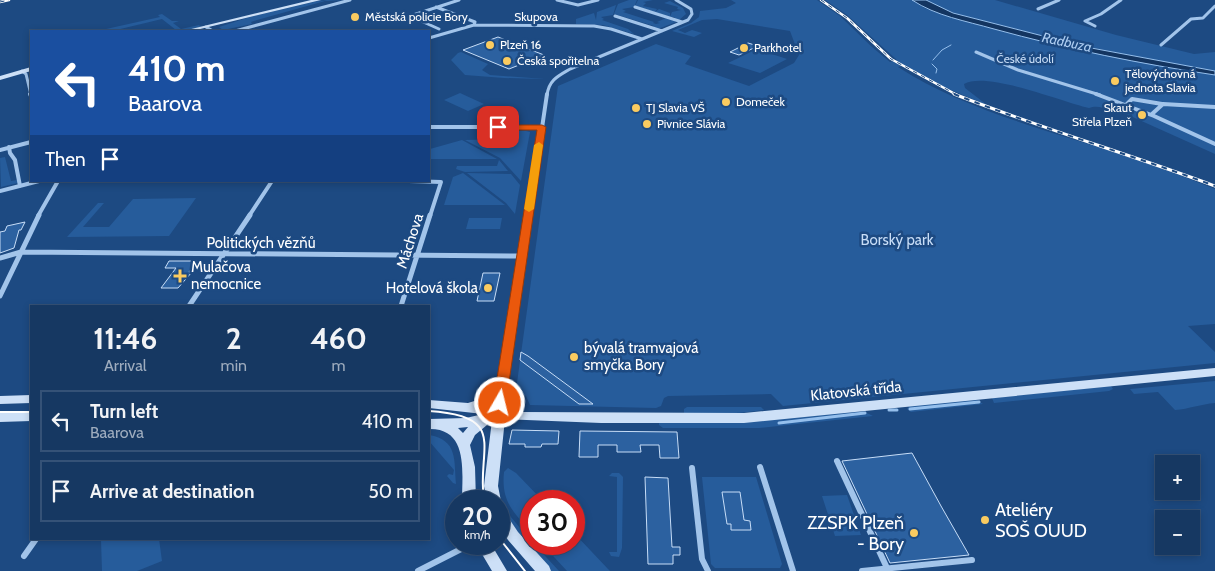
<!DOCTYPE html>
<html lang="en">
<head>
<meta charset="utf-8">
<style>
	:root { --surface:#163862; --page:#1f3f68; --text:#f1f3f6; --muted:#9eacbe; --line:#355277 }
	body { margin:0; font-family:Cabin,sans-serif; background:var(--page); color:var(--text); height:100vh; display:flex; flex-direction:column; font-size:19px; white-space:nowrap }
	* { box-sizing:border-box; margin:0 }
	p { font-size:16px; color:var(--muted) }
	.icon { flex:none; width:28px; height:28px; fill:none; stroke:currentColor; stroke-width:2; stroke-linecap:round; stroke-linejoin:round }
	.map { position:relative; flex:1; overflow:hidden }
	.drawer { position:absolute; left:30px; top:305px; width:400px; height:235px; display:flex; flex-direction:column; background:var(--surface); border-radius:0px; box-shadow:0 2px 8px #0003,0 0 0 1px var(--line) }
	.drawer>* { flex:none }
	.banner { position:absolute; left:30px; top:30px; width:400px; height:152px; border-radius:0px; box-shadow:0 2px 8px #0003,0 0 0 1px var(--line); background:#1a4fa0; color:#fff; overflow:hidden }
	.buttons { position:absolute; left:1155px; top:455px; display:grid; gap:10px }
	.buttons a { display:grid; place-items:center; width:45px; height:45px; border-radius:0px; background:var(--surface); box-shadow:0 2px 8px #0003,0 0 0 1px var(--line); font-size:25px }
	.speed { position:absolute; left:445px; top:490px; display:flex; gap:10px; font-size:25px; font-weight:700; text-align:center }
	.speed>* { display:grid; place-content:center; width:65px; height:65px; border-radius:50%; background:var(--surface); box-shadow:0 2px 8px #0003,0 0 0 1px var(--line); line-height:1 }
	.speed small { font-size:12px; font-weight:400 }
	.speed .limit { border:8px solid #d22; background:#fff; color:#111 }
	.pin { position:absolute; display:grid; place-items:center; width:42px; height:42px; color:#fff; margin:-21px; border-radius:10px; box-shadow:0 2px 8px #0006 }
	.me { position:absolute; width:55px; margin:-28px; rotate:8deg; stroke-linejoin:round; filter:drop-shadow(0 0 4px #0008) }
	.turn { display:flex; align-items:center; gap:18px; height:105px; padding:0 15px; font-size:22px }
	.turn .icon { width:65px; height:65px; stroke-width:2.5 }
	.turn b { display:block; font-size:35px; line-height:42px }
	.then { display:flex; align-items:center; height:48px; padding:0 15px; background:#0003; gap:10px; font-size:19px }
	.eta { display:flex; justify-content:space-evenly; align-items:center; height:85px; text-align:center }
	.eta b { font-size:30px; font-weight:700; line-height:35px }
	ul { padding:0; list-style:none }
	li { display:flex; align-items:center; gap:15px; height:62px; margin:0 10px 8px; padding:0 5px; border:2px solid var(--line); border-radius:0px }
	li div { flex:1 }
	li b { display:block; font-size:19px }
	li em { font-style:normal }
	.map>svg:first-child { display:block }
	.green { fill:#265c9b }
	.water { fill:#133561; stroke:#95bfec }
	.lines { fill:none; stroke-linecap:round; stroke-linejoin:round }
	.stream-far1 { stroke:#95bfec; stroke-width:1 }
	.stream { stroke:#95bfec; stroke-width:3 }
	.building { fill:#2c61a0; stroke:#c7ddf7 }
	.street-far3 { stroke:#a2c4ea; stroke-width:3 }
	.street-far2 { stroke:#a2c4ea; stroke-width:4 }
	.street-far1 { stroke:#a2c4ea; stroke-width:5 }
	.street { stroke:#a2c4ea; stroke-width:6 }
	.secondary { fill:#cde0f7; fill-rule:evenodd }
	.tram { stroke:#fff; stroke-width:2 }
	.rail-far1-casing { stroke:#fff; stroke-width:2.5 }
	.rail-casing { stroke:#fff; stroke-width:3 }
	.rail-far1 { stroke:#1d4a82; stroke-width:1; stroke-dasharray:4.5; stroke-linecap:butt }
	.rail { stroke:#1d4a82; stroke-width:2; stroke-dasharray:5.5; stroke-linecap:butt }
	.route { fill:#ea580c; stroke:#983908 }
	.slow { fill:#f59e0b }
	.poi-dot { fill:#facb60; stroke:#1d4a82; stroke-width:2 }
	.labels { text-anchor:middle; stroke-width:5; stroke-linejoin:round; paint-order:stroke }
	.far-poi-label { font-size:12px; fill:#fff; stroke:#1d4a82; text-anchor:start }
	.far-street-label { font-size:12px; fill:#fff; stroke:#1d4a82 }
	.far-park-label { font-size:12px; fill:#c7ddf7; stroke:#1d4a82 }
	.far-water-label { font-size:14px; font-style:italic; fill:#adcdf1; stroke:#1d4a82 }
	.park-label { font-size:15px; fill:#c7ddf7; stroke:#1d4a82 }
	.street-label { font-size:15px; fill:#fff; stroke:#1d4a82 }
	.poi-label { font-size:15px; fill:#fff; stroke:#1d4a82; text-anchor:start }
	.near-poi-label { font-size:18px; fill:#fff; stroke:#1d4a82; text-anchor:start }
</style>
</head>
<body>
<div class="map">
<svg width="1215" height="571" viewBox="0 0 1215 571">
	<rect width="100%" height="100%" fill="#1d4a82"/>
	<path class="green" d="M322,0H324L317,2L327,0H345L325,1L257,20L251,22L252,24L223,30L219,27L250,17Z
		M629,0H637L634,7L622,9L626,11L623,12L654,22L653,23L656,24L660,23L657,22L666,18L676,22L658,29L652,27L654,26L614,14L618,4Z
		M638,0H653L643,2L646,3L643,6L657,9L655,12L659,9L670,13V17L672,12L681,10L677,9L678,7L664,3L670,1L683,8L686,14L679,20L673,19L675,17H670L635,6Z
		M731,0H817L840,16L872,47L890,62L897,60L847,15L825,0H912L924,8L953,18L1047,42L1165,67L1215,75V154L1126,114C1112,114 1102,103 1089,108C1062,102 987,71 964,84L965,88L987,105L941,86L905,65L898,67C954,103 1018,122 1082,142C1127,156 1171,171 1215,189V324L1188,326L1215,352V363L783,406L771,394L668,396L664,398L661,406L656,408L530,405L526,396L516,390L558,86L656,44L691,56L685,64L749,86L794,63L799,55L790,31L717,19L702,20L678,30L685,33L692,30L702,33L694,37L672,31L691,23L699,17L700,11L726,8L736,3Z
		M927,0H995L1116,35L1194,54L1215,52V71C1145,59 1075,45 1006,27C979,20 951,15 927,0Z
		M616,5L613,15L601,17L604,19L602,20L628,29L634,34L603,25L576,24V19L594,13L596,20L597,12Z
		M162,14L172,21H179L173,23L181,29L199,25L201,27L183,31H172L176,30L162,19L112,31H97L160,17L158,15Z
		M757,49L787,59L760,73L728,63Z
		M461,52L488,64L482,70L490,75L545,79L504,78L465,75L451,60L458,53Z
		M460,93L484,104L468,111L444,100Z
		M490,131H526L530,132L521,181L500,158L465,140L503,139L504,133H489Z
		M462,140L497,159H429L430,149Z
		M5,157L11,181L17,180L18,183L1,187L0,158Z
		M499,160L508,171L465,172L456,169L457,166H497Z
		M463,173L505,205H444L453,177Z
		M467,173L511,174L520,185L515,214L506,203Z
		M196,198L169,236L67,237L98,203H104L83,227H109L133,199Z
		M469,218H502L500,229H466Z
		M1215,381V403C1201,404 1189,409 1175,410L1158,392L1134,394L1130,389Z
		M1111,386L1113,389L1109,391L994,403L992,398Z
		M975,399L983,404L911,412L907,409L909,406Z
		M687,407H761L764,410L731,414L684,413V409Z
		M863,411L873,416L759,428H663L659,425V423H733Z
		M429,435C458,440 454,460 456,484L453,483L447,476L449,474L453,475L454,470L429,441Z
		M508,468L516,473L543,501H531V532C513,512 501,501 504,472Z
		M612,473H619L623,477L622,548L619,557L611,556L609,552H617V477L609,476Z
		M702,477H756L782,564L780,568H715L711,564Z
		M847,495L861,535L835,536L822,496Z
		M505,510L531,541V544H534L559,571H549L513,531L503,511Z
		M574,533L608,569L610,571H567L542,544H574Z
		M105,539H159L162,561L137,571H102L101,540Z"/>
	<path class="water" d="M912,0H926L953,13L1086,47L1215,71V75C1141,64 1067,49 994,29C966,21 936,16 912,0Z"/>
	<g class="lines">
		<path class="stream-far1" d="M933,60L942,50L951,45
			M932,64L937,69L936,73"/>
		<path class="stream" d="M910,409L979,402
			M889,410H897
			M779,423L865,413"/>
	</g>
	<path class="building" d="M498,37L544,55L509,69L463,50Z
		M748,43L758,46L739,55L730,52Z
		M25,222L21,230H19L14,248L0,253V232L5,231L7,226Z
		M169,261H197L189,272H192L178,288H161L176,268H165Z
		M483,273H500L494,301H477Z
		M521,352L528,356L593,404H579L520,360Z
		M512,430L559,431L558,444H542L541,447H525V444H509Z
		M580,431L677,432L679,458H660L659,445H640L641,452H617V445H598V457H579Z
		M912,453L941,506L969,555L890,563L842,461Z
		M645,477L668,478L672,547H680V555H673V564H648Z
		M722,492H740L744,520L750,521L751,530H731V524H727Z"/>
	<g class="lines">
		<path class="street-far3" d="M557,0L578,5L598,0
			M436,7L475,22L474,25
			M635,7L682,22
			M1038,9L1059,0
			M615,16L662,31
			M1095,26L1085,21L1101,14L1121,0
			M206,27L213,31
			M439,29L410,16L459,0
			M235,31L350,0
			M429,38L474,25L594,26L611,29L642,39
			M1161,45L1191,19L1203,18L1215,6
			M976,52L1018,70L1100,95
			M22,71L26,74L31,95
			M547,95C549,80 558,76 570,69L688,20L692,14L691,9L676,0"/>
		<path class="street-far2" d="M30,94L31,96
			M1096,94L1154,116L1215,144
			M1126,105L1132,99L1162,104
			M1152,114L1163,104L1215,107
			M429,127H541
			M9,147L10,153L15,160L20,186
			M0,150L31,142
			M409,181L441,182L430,216
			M0,191L39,181
			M38,216L58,181
			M249,216L272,181
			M529,216L547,94"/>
		<path class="street-far1" d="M0,258L21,252L522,256
			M0,296L39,215
			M189,306L250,215
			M401,306L430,215
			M505,372L529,215"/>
		<path class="street" d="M499,414L506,370
			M837,461L887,568
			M760,467L793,571
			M692,468L702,559L708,571
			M24,556L36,539
			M418,571L471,544
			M862,571L972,560"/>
		<path class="secondary" d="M311,0H321L192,31H183Z
			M31,67V71L0,80V76Z
			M1215,368V376L744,423H601L505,419L498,486L501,501L499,505V501H487L484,486L492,420L489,421L487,425L475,435L470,445L475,467L476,501H462C462,473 469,428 429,429V419L466,418L483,414L429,408V400L468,403L484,398L501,388L505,389L513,403L520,412L744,413ZM499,399L505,410L486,406ZM468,427L463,433L458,428Z
			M31,395V403L0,404V396Z
			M0,412H31V421L0,422Z
			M499,509L504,511L518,532L549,566L551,571H535L508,540L499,526Z
			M476,544H491L507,571H492Z"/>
		<path class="tram" d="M429,411C510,416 476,449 484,501
			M0,412H31
			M499,538L525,571"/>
		<g class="rail-far1-casing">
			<path id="rail-far1" d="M821,0L847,18L891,59L957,95
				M0,2L9,0"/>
		</g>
		<g class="rail-casing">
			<path id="rail" d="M954,94C1040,128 1129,154 1215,186"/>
		</g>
		<use href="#rail-far1" class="rail-far1"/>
		<use href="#rail" class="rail"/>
	</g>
	<path class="route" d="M495,125H542L546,127L506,403L504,407H495L493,403L537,130H498L494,127Z"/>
	<path class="slow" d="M539,142L543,145L534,209L529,212L524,209L534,145Z"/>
	<g class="poi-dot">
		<circle cx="355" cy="17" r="5"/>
		<circle cx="490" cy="45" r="5"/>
		<circle cx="744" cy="48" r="5"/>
		<circle cx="507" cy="61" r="5"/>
		<circle cx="1115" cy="81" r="5"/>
		<circle cx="726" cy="102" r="5"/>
		<circle cx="636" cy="108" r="5"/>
		<circle cx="1142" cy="115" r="5"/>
		<circle cx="647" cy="124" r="5"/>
		<path d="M177.5 268.5h5v5h5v5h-5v5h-5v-5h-5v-5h5z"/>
		<circle cx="488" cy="288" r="5"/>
		<circle cx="574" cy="357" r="5"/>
		<circle cx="985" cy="520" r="5"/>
		<circle cx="914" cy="533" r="5"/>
	</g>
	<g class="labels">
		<g class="far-poi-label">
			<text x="365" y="21">Městská policie Bory</text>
			<text x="500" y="49">Plzeň 16</text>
			<text x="754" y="52">Parkhotel</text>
			<text x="517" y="65">Česká spořitelna</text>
			<text x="1125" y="78">Tělovýchovná<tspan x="1125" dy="14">jednota Slavia</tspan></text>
			<text x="736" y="106">Domeček</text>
			<text x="646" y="112">TJ Slavia VŠ</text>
			<text x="1132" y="112" text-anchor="end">Skaut<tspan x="1132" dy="14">Střela Plzeň</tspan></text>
			<text x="657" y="128">Pivnice Slávia</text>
		</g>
		<g class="far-street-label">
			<text x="536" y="21">Skupova</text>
		</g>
		<g class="far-park-label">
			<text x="1025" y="63">České údolí</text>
		</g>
		<g class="far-water-label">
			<text transform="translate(1067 42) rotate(12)" y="5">Radbuza</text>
		</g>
		<g class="park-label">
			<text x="897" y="245">Borský park</text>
		</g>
		<g class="street-label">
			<text transform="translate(410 241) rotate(-72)" y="5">Máchova</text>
			<text x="261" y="248">Politických vězňů</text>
			<text transform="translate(856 391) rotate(-6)" y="5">Klatovská třída</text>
		</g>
		<g class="poi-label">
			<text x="191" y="272">Mulačova<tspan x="191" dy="17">nemocnice</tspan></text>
			<text x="478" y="293" text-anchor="end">Hotelová škola</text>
			<text x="584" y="353">bývalá tramvajová<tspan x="584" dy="17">smyčka Bory</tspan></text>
		</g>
		<g class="near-poi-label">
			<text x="995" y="516">Ateliéry<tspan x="995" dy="21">SOŠ OUUD</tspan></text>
			<text x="904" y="529" text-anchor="end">ZZSPK Plzeň<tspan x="904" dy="21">- Bory</tspan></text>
		</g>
	</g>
</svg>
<div class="buttons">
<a>+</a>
<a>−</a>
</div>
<div class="speed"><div>20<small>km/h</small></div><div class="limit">30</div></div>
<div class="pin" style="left:498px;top:127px;background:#d93025"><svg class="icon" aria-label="arrive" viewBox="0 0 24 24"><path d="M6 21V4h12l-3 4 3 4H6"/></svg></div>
<svg class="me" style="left:500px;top:403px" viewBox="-20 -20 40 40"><circle r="17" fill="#ea580c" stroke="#fff" stroke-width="3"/><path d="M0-11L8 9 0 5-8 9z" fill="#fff"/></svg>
<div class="banner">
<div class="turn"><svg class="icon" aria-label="left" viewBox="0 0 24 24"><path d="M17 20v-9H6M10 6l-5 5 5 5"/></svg><div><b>410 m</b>Baarova</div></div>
<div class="then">Then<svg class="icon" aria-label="arrive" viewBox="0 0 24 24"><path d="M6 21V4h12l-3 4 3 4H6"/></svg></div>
</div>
<section class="drawer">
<div class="eta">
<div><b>11:46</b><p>Arrival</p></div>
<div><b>2</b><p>min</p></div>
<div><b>460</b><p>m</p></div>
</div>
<ul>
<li><svg class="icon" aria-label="left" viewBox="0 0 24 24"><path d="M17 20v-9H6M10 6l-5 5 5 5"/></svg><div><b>Turn left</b><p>Baarova</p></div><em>410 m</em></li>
<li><svg class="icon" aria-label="arrive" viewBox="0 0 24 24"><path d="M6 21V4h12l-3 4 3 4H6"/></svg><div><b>Arrive at destination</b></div><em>50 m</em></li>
</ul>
</section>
</div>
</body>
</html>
